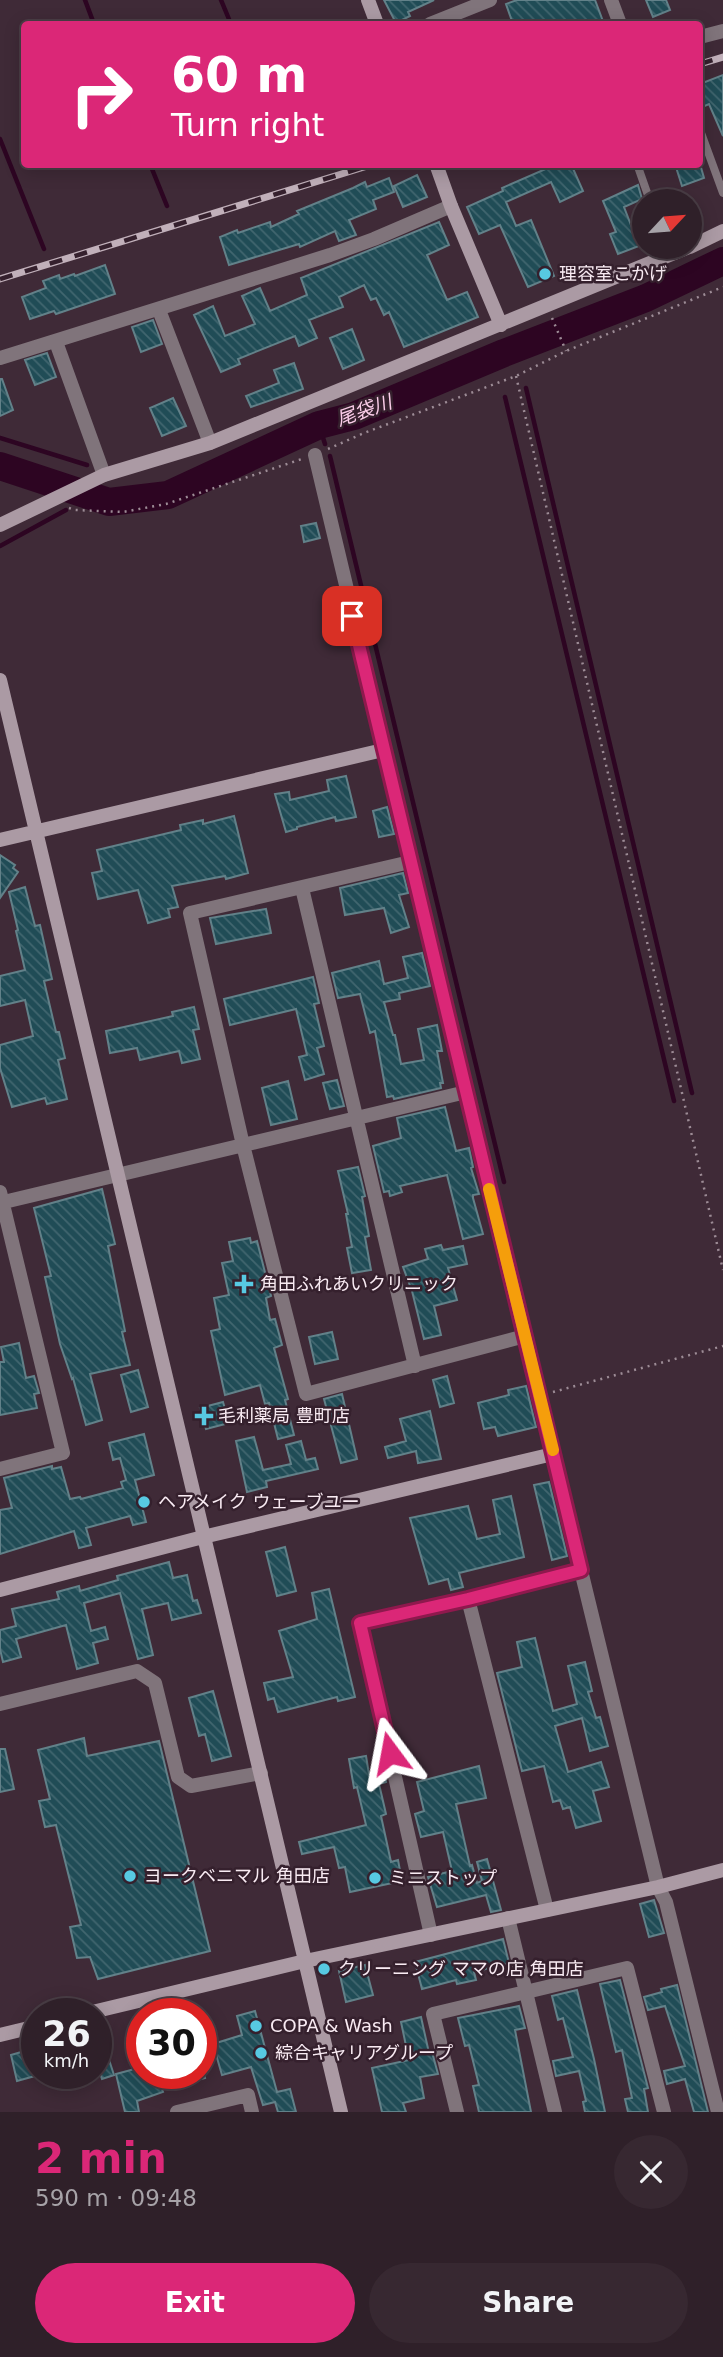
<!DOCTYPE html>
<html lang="en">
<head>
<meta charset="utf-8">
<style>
	:root { --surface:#2f2029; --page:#372831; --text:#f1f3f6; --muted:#a7a3a8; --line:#4a3e46; --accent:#db2777 }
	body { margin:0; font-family:"DejaVu Sans","Noto Sans JP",sans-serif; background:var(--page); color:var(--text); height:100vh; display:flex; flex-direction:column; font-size:26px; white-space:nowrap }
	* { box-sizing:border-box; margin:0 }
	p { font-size:23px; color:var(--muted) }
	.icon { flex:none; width:38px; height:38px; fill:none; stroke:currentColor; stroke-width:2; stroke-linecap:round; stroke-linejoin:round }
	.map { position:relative; height:2112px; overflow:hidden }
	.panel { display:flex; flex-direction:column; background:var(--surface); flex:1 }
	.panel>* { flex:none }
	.guide { position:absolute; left:21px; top:21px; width:682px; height:147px; border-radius:7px; box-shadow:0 4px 18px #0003,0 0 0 2px var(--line); background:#db2777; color:#fff; overflow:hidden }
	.needle { width:46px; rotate:64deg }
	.buttons { position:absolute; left:632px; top:189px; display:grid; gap:14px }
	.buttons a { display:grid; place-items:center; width:70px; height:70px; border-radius:50%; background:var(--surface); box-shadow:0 4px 18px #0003,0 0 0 2px var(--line); font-size:35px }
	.speed { position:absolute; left:21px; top:1998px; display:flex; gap:14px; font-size:35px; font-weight:700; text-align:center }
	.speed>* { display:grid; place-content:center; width:91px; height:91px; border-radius:50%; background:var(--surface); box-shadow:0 4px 18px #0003,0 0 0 2px var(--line); line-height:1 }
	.speed small { font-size:18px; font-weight:400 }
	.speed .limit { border:10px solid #d22; background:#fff; color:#111 }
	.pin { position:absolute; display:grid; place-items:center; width:60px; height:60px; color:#fff; margin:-30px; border-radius:14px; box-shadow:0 4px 10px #0006 }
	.me { position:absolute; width:77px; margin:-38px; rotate:347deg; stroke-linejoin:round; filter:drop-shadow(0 0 5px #0008) }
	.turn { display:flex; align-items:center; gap:24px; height:147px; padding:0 35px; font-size:32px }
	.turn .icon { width:91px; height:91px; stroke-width:2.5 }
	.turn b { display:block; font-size:49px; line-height:60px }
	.round { display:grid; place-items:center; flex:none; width:74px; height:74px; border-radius:37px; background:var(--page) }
	.summary { display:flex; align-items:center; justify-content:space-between; height:119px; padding:0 35px }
	h1 { font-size:42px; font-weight:700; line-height:52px; color:var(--accent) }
	.cta { display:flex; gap:14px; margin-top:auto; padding:14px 35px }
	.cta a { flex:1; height:80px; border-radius:42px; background:var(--accent); color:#fff; font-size:28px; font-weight:700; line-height:80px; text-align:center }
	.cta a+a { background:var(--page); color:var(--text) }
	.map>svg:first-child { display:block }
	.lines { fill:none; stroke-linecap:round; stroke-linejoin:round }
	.stream { stroke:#2d0522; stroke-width:4.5 }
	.river { stroke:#2d0522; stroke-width:28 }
	.building { fill:url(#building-back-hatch); stroke:#628189; stroke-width:2 }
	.path { stroke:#9d8c96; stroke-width:2.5; stroke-dasharray:2 5; stroke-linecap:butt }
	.lane { stroke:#80747b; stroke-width:8 }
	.street { stroke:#80747b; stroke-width:14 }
	.secondary { stroke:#ab9aa4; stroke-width:14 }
	.rail-casing { stroke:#c1b0ba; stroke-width:7 }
	.rail { stroke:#35202d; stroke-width:4.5; stroke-dasharray:13; stroke-linecap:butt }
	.route-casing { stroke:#8e194d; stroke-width:18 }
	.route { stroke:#db2777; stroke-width:12 }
	.slow { stroke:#f59e0b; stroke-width:12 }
	.poi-dot { fill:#57c9e2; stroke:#35202d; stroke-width:2.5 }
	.labels { text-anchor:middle; stroke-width:5; stroke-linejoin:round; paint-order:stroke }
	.poi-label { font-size:18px; fill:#f9ebf3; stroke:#35202d; text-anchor:start }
	.water-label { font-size:19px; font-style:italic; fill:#fbcde9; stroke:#35202d }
</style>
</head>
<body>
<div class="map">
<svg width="723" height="2112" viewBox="0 0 723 2112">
	<defs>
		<pattern id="building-back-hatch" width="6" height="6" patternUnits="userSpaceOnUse" patternTransform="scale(1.75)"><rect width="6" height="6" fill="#204c56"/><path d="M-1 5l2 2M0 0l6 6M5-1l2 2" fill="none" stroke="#41666f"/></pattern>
	</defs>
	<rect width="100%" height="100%" fill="#3f2a37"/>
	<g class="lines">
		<path class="stream" d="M85,0L94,24
			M221,0L231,24
			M0,139L44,249
			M150,164L167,206
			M526,388L692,1093
			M505,397L674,1101
			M319,425L325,444
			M0,438L87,465
			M330,456L504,1182
			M80,503L92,497
			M0,546L66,510"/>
		<path class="river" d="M0,466L109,502L168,495L319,425L354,416L504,353L646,298L723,261"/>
	</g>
	<path class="building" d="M384,0H434L408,12L410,16L396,23Z
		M517,0H595L604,24H513L506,4Z
		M646,0H666L670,10L653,17Z
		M723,75V136L709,104L700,108V84Z
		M557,164H571L583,191L560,202L551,182L506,202L516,226L531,220L554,276L528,287L500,225L479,234L467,207L503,191L502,188Z
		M675,164H700L704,178L682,186Z
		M417,175L427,197L403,207L394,186Z
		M389,178L394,192L373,200L376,209L349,220L356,235L339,241L335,231L300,247L299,244L229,265L220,237L237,230L238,233L270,222L271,227L299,214L297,211L353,188L365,182L367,187Z
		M638,185L642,199L624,207L639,246L618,254L610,234L616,232L603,201Z
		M439,222L449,245L427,255L447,300L467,292L478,317L404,347L389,312L384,315L376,298L371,300L364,285L339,297L343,307L309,320L317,338L299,346L295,336L238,359L240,364L221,372L194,315L213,306L225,336L255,324L242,296L260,288L270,311L307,295L301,278Z
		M105,265L115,294L56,314L54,311L30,319L22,297L46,288L43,281L59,275L60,279L74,274L75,276Z
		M153,320L162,344L141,352L132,327Z
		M352,329L364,360L343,369L330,338Z
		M47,353L56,377L35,385L25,360Z
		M294,363L303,389L251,407L246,396L279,383L274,370Z
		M0,379H2L13,410L0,416Z
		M173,398L186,426L162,436L150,408Z
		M316,523L320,538L304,542L301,526Z
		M346,776L356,817L336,821L335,817L297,827V829L286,832L275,794L289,792L290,800L329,791L327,780Z
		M387,807L394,834L379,837L373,811Z
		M234,816L248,873L226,879L225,876L172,886L178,907L168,909L170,917L148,923L138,890L98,899L92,873L102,871L97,850L181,830L180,825L203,820V824Z
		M0,855L15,865L13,868L18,872L0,898Z
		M403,873L408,893L399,895L409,927L391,933L384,908L345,915L340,888Z
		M25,887L35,926L40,925L52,979L44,981L56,1032H59L65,1058L58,1060L67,1099L47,1104L45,1098L12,1107L0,1068V1045L33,1036L25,1000L0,1006V976L25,970L16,931L18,930L9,892Z
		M266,909L271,933L216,944L210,918Z
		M422,953L430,986L399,993L400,999L384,1002L393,1035H395L401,1064L424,1060L418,1029L437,1025L442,1051H437L443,1083H440L441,1088L394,1099L393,1096L387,1097L375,1031L370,1033L360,994L338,998L332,973L379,961L384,984L408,978L403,957Z
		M313,977L319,1003L314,1004L324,1046L317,1048L324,1074L305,1080L299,1057L307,1055L296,1009L230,1025L224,999Z
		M194,1007L199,1029L193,1030L200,1059L182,1063L179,1051L140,1060L137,1048L110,1053L106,1031L173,1016L172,1012Z
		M337,1080L344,1106L330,1109L323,1083Z
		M288,1081L297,1119L271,1125L262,1088Z
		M445,1107L456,1151L469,1148L473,1167L471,1168L479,1194L473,1195V1198L483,1234L463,1239L447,1175L400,1186L402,1192L390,1196L389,1191L384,1192L373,1146L401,1138L397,1118Z
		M358,1167L365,1196L362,1197L369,1236L365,1237L371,1270L352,1273L347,1248L352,1247L346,1214H348L338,1171Z
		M102,1189L115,1244L108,1246L125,1331L122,1332L130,1365L90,1374L102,1420L86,1425L73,1378L72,1379L60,1344L45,1277L51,1276L34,1208Z
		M250,1238L251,1243L257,1241L271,1296L266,1298L270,1320L275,1319L282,1345L274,1348L288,1399L285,1400L294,1435L278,1439L269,1403L265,1404L260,1385L225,1395L211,1331L220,1329L214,1298L229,1295L222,1263L233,1261L229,1242Z
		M441,1245L443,1250L463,1246L467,1264L448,1268L457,1300L434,1306L441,1335L424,1339L412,1291L403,1267L428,1259L425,1249Z
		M332,1332L338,1359L315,1364L309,1337Z
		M19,1343L26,1378L34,1376L39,1393L34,1394L37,1408L0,1415V1362H4L1,1347Z
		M138,1370L148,1407L131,1412L121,1375Z
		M447,1376L454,1403L440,1407L433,1380Z
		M526,1386L536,1427L498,1436L495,1427L484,1429L478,1403L509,1395L508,1390Z
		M342,1394L357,1459L341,1463L324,1399Z
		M223,1402L229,1423L206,1429L200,1408Z
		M430,1411L441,1459L418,1463L416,1451L388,1458L385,1447L406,1441L400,1419Z
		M144,1434L154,1475L135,1480L146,1522L133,1525L130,1516L86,1528L91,1545L79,1548L74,1531L0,1554V1510L12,1508L4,1478L52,1466V1469L61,1467L70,1499L80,1497L81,1499L123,1488L121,1482L126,1480L120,1458L113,1460L109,1443Z
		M254,1437L263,1470L291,1464L286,1445L301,1441L306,1460L315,1458L318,1469L266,1481L267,1487L247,1492L236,1441Z
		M549,1482L567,1556L552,1560L534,1485Z
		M511,1496L524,1557L459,1573L463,1587L451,1590L448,1579L429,1584L410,1518L468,1506L477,1539L500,1534L493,1500Z
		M285,1547L296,1591L277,1596L266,1552Z
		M169,1562L173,1578L187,1575L193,1601L197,1600L201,1613L172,1620L168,1603L142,1609L153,1655L138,1659L120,1593L84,1603L91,1631L105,1627L108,1639L93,1643L98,1663L77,1669L66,1625L16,1639L21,1657L3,1662L0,1649V1630L16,1626L12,1609L59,1599L57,1592L79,1586L80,1591L118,1580L117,1576Z
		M329,1589L355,1697L338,1701L337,1697L278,1712L274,1698L268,1700L264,1683L293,1677L279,1631L317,1619L312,1593Z
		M535,1638L553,1711L577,1704L568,1666L585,1662L592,1691L588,1692L596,1718L600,1717L608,1746L590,1751L582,1718L555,1726L568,1772L601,1762L609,1787L593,1791L601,1821L576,1828L570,1807L563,1809L560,1800L553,1802L544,1766L522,1771L497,1673L522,1667L517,1642Z
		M213,1691L231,1756L212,1761L205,1734L199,1736L189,1698Z
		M84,1738L87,1756L159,1741L210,1951L98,1979L90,1957L77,1958L70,1927L81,1925L56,1825L45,1827L39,1801L50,1799L38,1750Z
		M0,1749H5L14,1789L0,1792Z
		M366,1756L369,1774L384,1770L386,1782L379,1784L386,1814L381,1816L391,1862L398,1860L402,1881L350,1892L345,1867L339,1868L334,1847L302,1854L299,1842L366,1825L357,1787L354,1788L349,1759Z
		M479,1766L486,1798L456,1804L470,1866L472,1865L477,1883L482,1881L477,1862L487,1859L501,1910L491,1912L486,1895L437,1907L428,1877L452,1871L443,1832L421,1837L415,1814L424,1811L417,1782Z
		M654,1900L664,1933L649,1937L640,1904Z
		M503,1939L509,1963L474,1972L476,1980L457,1984L456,1980L422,1989L415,1962Z
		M365,1965L373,1995L346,2002L339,1971Z
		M620,1980L648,2088L644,2089L648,2112H628L625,2099L632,2098L622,2050L616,2052L600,1984Z
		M677,1985L708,2112H694L685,2079L667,2084L664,2071L685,2066L665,2006L648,2010L644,1997L662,1992L661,1989Z
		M577,1990L594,2059L605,2112H585L583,2102L586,2101L579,2071L556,2076L553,2061L573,2057L563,2018L558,2020L552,1996Z
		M519,2006L525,2028L515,2030L531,2112H479L473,2086L479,2085L469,2045L465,2046L458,2018Z
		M255,2011L277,2092L290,2089L296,2112H278L275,2102L263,2105L251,2067L222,2075L213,2044L242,2035L237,2016Z
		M421,2017L429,2053L432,2052L438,2074L420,2077L424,2098L403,2103L406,2112H382L372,2068L409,2060L401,2022Z
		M96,2029H99L114,2075L102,2079L96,2060Z
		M28,2050L35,2076L17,2081L11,2055Z
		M142,2067V2074H204L205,2078L162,2089L163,2092L137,2101L139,2112H125L116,2074Z"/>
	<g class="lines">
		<path class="path" d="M552,318L566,351
			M516,376L723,1270
			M328,449L364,433L516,376L566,351L723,287
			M69,508L75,510L123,512L166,504L302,459
			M553,1392L723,1346"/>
		<path class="lane" d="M700,130L723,193
			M637,164L650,201"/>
		<path class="street" d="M611,0L620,24
			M430,24L490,0
			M700,37L723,31
			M159,310L210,443
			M56,342L104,475
			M0,358L330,255L374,239L451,206
			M315,455C425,933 542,1410 658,1887L666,1902L718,2112
			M410,862L190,913L243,1145L306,1394L525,1336
			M302,888L415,1366
			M0,1192L63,1453L0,1469
			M0,1203L466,1092
			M468,1599L547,1910
			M0,1704L137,1671L155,1683L178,1777L191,1786L261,1773
			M508,1918L555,2112
			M431,1935L360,1623L468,1599L581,1570
			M177,2112L248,2095L252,2112
			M457,2112L433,2014L627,1968L664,2112"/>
		<path class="secondary" d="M368,0L377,24
			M436,164L451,206L501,325
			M690,247L723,231
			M0,525L104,475L210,443L689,247
			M0,680L341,2112
			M0,840L383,750
			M0,1590L203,1537L553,1454
			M84,2014L305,1961L658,1887L723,1870
			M0,2035L37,2026"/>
		<g class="rail-casing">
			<path id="rail" d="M700,64L723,57
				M0,279L374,164"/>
		</g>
		<use href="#rail" class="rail"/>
	</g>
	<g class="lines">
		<g class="route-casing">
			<path id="route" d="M352,616L581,1570L468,1599L360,1623L390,1753"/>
		</g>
		<use href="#route" class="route"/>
		<path class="slow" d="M489,1189L553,1450"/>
	</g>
	<g class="poi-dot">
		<circle cx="545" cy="274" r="7"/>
		<path d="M240.5 1273.5h7v7h7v7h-7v7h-7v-7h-7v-7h7z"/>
		<path d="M200.5 1405.5h7v7h7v7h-7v7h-7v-7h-7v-7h7z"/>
		<circle cx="144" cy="1502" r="7"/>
		<circle cx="130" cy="1876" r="7"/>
		<circle cx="375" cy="1878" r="7"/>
		<circle cx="324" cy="1969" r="7"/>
		<circle cx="256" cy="2026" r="7"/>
		<circle cx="261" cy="2053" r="7"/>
	</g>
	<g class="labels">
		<g class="poi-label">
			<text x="559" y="280">理容室こかげ</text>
			<text x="260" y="1290">角田ふれあいクリニック</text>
			<text x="218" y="1422">毛利薬局 豊町店</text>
			<text x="158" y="1508">ヘアメイク ウェーブユー</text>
			<text x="144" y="1882">ヨークベニマル 角田店</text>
			<text x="389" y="1884">ミニストップ</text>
			<text x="338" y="1975">クリーニング ママの店 角田店</text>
			<text x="270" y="2032">COPA &amp; Wash</text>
			<text x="275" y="2059">綜合キャリアグループ</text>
		</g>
		<g class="water-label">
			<text transform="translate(364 410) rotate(-19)" y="7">尾袋川</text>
		</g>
	</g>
</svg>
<div class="buttons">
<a><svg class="needle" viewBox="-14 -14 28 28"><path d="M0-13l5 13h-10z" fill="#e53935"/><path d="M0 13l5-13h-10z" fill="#a7a3a8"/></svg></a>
</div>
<div class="speed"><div>26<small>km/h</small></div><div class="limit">30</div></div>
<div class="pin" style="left:352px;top:616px;background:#d93025"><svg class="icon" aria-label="arrive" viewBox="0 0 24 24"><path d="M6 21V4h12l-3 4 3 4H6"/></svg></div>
<svg class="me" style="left:390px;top:1753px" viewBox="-20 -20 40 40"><path d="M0-17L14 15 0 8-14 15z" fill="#db2777" stroke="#fff" stroke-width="4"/></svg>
<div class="guide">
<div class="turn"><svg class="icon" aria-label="right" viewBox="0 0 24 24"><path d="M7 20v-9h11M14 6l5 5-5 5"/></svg><div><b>60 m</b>Turn right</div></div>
</div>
</div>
<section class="panel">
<div class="summary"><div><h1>2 min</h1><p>590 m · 09:48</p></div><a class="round"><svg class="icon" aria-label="close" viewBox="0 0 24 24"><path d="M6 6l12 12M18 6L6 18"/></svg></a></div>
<div class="cta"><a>Exit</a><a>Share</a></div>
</section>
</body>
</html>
